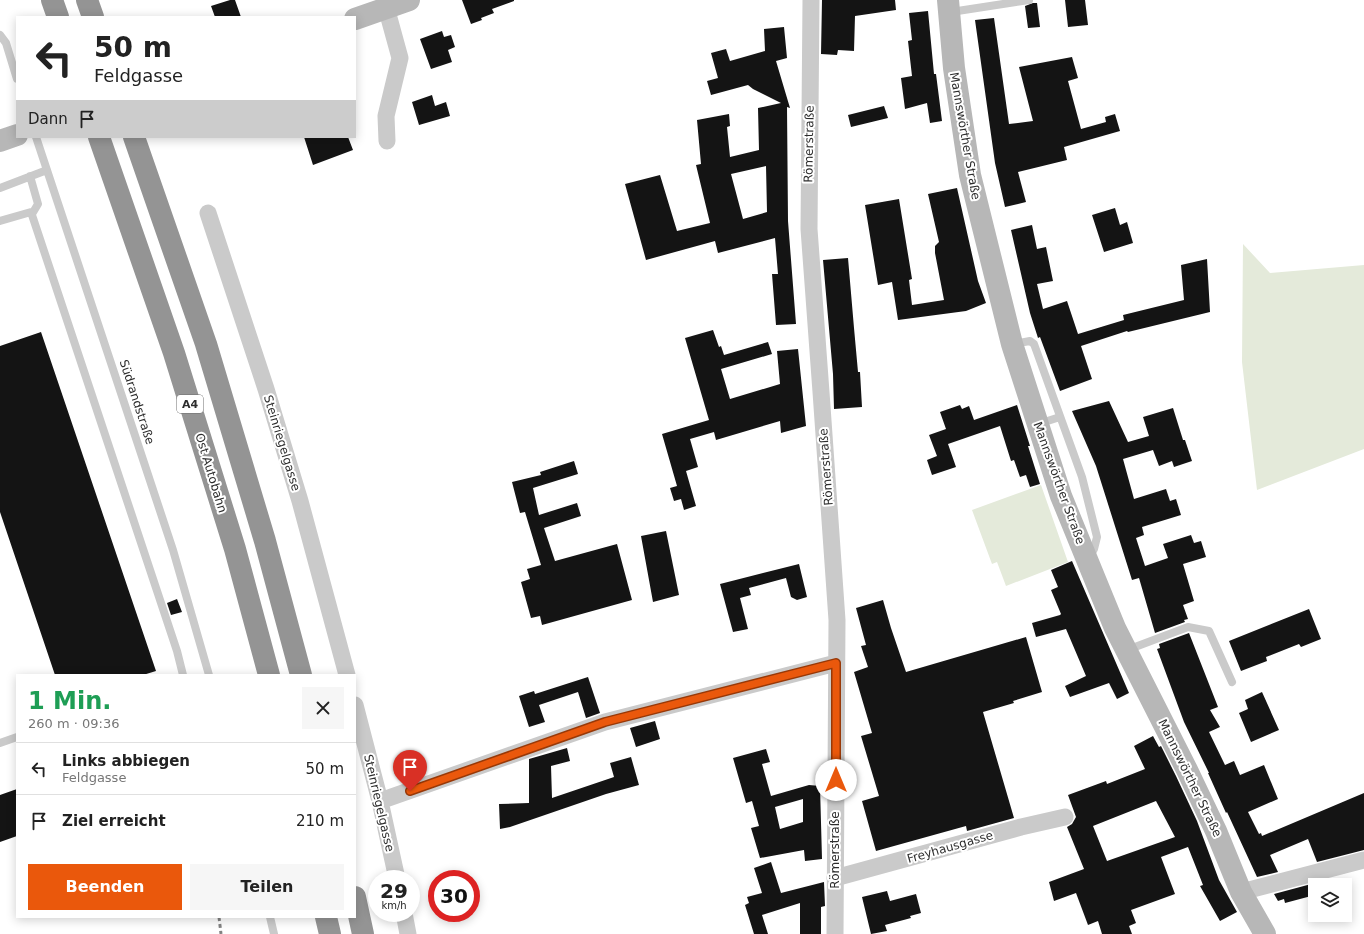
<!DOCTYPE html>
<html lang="de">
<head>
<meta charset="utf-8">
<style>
	:root { --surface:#fff; --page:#f6f6f6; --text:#222; --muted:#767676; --line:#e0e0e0; --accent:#ea580c }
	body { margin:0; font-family:"DejaVu Sans",sans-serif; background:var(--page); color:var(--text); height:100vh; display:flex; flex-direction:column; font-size:15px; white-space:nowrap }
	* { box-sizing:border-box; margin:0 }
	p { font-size:13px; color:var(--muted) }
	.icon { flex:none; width:22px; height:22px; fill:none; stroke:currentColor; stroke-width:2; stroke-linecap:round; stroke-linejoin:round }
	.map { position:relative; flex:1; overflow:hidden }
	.sheet { position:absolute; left:16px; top:674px; width:340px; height:244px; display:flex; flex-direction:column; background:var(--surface); border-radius:0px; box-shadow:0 2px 10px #0003 }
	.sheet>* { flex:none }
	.hud { position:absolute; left:16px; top:16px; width:340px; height:122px; border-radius:0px; box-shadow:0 2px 10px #0003; background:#fff; color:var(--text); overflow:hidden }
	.tools { position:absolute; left:1308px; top:878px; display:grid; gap:8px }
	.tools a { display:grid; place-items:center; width:44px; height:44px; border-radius:0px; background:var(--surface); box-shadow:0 2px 10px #0003; font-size:20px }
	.speed { position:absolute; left:368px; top:870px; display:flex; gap:8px; font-size:20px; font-weight:700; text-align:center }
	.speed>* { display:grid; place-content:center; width:52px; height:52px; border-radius:50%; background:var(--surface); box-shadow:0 2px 10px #0003; line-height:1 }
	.speed small { font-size:10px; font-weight:400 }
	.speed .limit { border:6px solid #d22; background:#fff; color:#111 }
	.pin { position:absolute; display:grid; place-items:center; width:34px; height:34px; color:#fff; margin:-41px -17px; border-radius:50% 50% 50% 0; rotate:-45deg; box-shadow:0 0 4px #0007 }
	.pin .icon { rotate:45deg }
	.me { position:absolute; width:44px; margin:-22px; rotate:0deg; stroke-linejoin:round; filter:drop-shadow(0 0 3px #0008) }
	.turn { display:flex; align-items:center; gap:14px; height:84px; padding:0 12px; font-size:18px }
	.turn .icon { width:52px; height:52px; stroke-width:2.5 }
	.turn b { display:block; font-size:28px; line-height:34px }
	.then { display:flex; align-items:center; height:38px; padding:0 12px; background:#0003; gap:8px; font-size:15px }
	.round { display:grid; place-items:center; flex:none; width:42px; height:42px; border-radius:0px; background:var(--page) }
	.summary { display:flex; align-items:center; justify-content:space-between; height:68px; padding:0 12px }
	h1 { font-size:24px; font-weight:700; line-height:30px; color:#1e9e55 }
	.primary-button { display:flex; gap:8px; margin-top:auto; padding:8px 12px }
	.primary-button a { flex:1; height:46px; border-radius:0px; background:var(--accent); color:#fff; font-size:16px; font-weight:700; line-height:46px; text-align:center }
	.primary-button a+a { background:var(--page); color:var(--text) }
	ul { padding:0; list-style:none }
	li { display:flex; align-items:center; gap:12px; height:52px; padding:0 12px; border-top:1px solid var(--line) }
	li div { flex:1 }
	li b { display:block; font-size:15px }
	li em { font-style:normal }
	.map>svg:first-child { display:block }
	.green { fill:#e4eada }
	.building { fill:#141414; fill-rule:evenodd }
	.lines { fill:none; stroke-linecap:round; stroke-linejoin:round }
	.lane { stroke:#cacaca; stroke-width:8 }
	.street { stroke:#cacaca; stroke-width:17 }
	.secondary { stroke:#b7b7b7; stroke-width:22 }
	.highway { stroke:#949494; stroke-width:22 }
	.rail { stroke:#828282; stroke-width:3; stroke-dasharray:4 3; stroke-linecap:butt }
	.route-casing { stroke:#983908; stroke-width:10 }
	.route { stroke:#ea580c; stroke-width:7 }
	.labels { text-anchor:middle; stroke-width:4; stroke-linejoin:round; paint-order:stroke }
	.shield { fill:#fff; stroke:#6c6c6c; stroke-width:1 }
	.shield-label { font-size:11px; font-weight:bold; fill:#2d2d2d }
	.street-label { font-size:12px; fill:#2d2d2d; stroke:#fff }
</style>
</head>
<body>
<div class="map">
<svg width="1364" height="934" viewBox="0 0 1364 934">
	<rect width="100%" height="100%" fill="#fff"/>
	<path class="green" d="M1243,244L1270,273L1364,265V449L1257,490L1242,362Z
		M1041,485L1068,562L1006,586L997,562L992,564L972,510Z"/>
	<path class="building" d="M230,0H235L241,17H215L211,6Z
		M462,0H514V1L492,9L494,13L481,18L482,20L471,24Z
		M822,0H895L896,10L855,16L854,51L838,50L837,55L821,54Z
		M1065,0H1085L1088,25L1068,27Z
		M1033,3H1037L1040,27L1028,28L1025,6Z
		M928,11L934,74H936L942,121L930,123L927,103L905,109L901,78L912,76L908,41L912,40L909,13Z
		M994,18L1009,124L1033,121L1019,67L1072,57L1078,78L1068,81L1081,129L1106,122L1105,117L1115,114L1120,131L1064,147L1067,160L1018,172L1026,202L1005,207L995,163L975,20Z
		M784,27L787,58L776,61L790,108L787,107L788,221L796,324L776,325L772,274H778L775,238L718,253L715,241L646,260L625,184L660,175L677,231L710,223L696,165L701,164L697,120L729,114L730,126L727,127L730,157L759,150L758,108L781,103L753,89L748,85L711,95L707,81L718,78L711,53L726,49L730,61L765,51L764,29ZM766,166L767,212L743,219L731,174Z
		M442,31L444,37L451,35L455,47L448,50L452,62L431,69L420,39Z
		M432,95L435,106L446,102L450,116L419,125L412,102Z
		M884,106L888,118L851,127L848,115Z
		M304,137H348L353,150L313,165Z
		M957,188L978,281L986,303L966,311L898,320L892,282L878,285L865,205L899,199L912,279L909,280L912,305L944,300L935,253V246L939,242L928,194Z
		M1115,208L1120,225L1127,222L1133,243L1104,252L1092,215Z
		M1032,225L1037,249L1046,247L1053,281L1037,284L1043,309L1067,301L1078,334L1124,320L1123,315L1184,300L1181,265L1207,259L1210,312L1128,332L1127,331L1081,346L1092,379L1060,391L1040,337L1038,338L1030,313L1011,230Z
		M848,258L854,328L858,372H860L862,407L834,409L833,374L823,260Z
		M713,330L719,347L721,346L724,355L768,342L772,354L721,369L730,399L780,384L777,351L798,349L806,426L781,433L780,421L716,440L714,432L690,439L698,467L686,471L696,506L684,510L681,499L674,501L670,488L677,486L662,434L709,420L685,338Z
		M41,332L156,671L143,675H55L0,512V346Z
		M1109,401L1128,442L1149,436L1143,417L1173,408L1183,440H1185L1192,461L1174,467L1172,461L1159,466L1153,450L1123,459L1134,499L1166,489L1170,501L1176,499L1181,515L1142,527L1144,535L1136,538L1145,566L1168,558L1163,544L1191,535L1194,543L1201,541L1206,557L1183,564L1194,601L1183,605L1188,619L1184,620L1185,622L1155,633L1139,578L1132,580L1096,466L1072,411Z
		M960,405L962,409L969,406L974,420L1017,405L1030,446H1028L1040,484L1030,487L1026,475L1020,477L1014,460L1011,461L1000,426L948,444L956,467L932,475L927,460L937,456L929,435L946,429L940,412Z
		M574,461L578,474L533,488L539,515L577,503L581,516L544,528L555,561L617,544L632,600L542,625L540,616L531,618L521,582L530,579L527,569L541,565L525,512L520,513L512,482L541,475L540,472Z
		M666,531L679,595L653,602L641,536Z
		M1072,561L1129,693L1117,699L1109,683L1070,697L1065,686L1086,676L1066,629L1036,637L1032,623L1060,615L1061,614L1051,590L1058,587L1051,570Z
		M799,564L807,597L797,600L791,597L786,578L749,588L751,595L740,598L748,629L733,632L720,584Z
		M177,599L182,612L171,615L167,603Z
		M883,600L891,628L906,672L1026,637L1042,692L1013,701L1014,703L983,712L1014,818L967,831L966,826L876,851L862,801L879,796L861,736L872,733L854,672L868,667L861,646L866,645L856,608Z
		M1309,609L1321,639L1301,647L1299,644L1266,657L1267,661L1241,671L1229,641Z
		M1189,633L1218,707L1210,710L1220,727L1209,732L1225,765L1234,761L1240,775L1264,765L1278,799L1248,812L1259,834L1261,833L1262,836L1364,793V850L1317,862L1308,839L1270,855L1278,872L1257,877L1227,812L1226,813L1208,773H1209L1184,722L1157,649L1160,648L1159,644Z
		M588,677L600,713L586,718L578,692L539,705L545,722L529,727L519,696L534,691L535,694Z
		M1262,692L1279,730L1251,742L1239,713L1248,709L1245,700Z
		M655,721L660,739L636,747L630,728Z
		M1153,736L1159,747L1161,746L1176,776L1197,821L1219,880L1237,912L1220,921L1200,886L1203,885L1188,847L1161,857L1175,894L1131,910L1136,923L1129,926L1132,934H1102L1098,921L1088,925L1076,893L1054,901L1049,882L1084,869L1067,827L1072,824L1076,817L1068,795L1106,781L1107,784L1145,769L1134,746ZM1156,801L1175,837L1107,861L1093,826Z
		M567,748L570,761L551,766L552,798L614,777L610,763L631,757L639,785L606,794L510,827L500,829L499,804L529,803V759Z
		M766,749L770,762L762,764L771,796L809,785L820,786L822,859L805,861L804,850L760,858L751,828L759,826L752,801L746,803L733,758ZM803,799V822L780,829L775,807Z
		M17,789V836L0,842V795Z
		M771,862L781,893L824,882L825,906L821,907V934H800V903L762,915L768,934H754L745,905L749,903L747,897L762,893L754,868Z
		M1315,883V895L1285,903L1284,899L1278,901L1274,894Z
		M887,891L890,901L916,894L921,913L910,916L911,918L885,925L887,931L871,934L862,897Z"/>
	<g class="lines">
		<path class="lane" d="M951,12L1029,0
			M0,35L6,43L17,79
			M36,137L173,550L209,675
			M30,176L38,204L32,214
			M0,188L47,170
			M0,221L31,212L177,651L183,675
			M1013,344L1030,341L1034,344L1082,477L1097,537L1094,549L1089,558
			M1038,424L1060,417
			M1127,650L1188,627L1209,631L1232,682
			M0,743L17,737
			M270,917L274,934"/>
		<path class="street" d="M811,0L809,229L821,392L837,620L835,934
			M386,7L400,58L386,116L387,141
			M208,213L266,389L300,501L347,675
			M355,705L380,801L397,879
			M380,801L605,722L836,663
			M835,878L1021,827L1065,817
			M1241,892L1364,860
			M404,913L408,934"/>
		<path class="secondary" d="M948,0L954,68L970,175L1012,344L1061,496L1115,628L1187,770L1216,831L1241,892L1265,934
			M355,19L409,0
			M0,141L17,135"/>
		<path class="highway" d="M52,0L58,17
			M87,0L93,17
			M99,137L174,353L235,549L269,675
			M134,137L206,344L265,541L301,675
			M355,897L363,934
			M326,917L330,934"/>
		<path class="rail" d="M219,917L221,934"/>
	</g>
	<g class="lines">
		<g class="route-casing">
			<path id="route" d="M410,791L605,722L836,663V780"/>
		</g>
		<use href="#route" class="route"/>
	</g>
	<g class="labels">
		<rect class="shield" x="177" y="395" width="26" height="18" rx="3"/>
		<g class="shield-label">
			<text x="190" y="408">A4</text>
		</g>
		<g class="street-label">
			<text transform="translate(965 136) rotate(80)" y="4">Mannswörther Straße</text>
			<text transform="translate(809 144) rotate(-89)" y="4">Römerstraße</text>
			<text transform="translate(137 402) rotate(72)" y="4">Südrandstraße</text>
			<text transform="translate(282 443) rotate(73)" y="4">Steinriegelgasse</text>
			<text transform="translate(826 467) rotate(-94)" y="4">Römerstraße</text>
			<text transform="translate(211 473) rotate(73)" y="4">Ost Autobahn</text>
			<text transform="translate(1059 483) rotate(70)" y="4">Mannswörther Straße</text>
			<text transform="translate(1190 778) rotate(64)" y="4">Mannswörther Straße</text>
			<text transform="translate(379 803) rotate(77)" y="4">Steinriegelgasse</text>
			<text transform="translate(950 847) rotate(-16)" y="4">Freyhausgasse</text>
			<text transform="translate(835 850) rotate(-90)" y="4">Römerstraße</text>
		</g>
	</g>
</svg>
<div class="tools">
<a><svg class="icon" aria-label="layers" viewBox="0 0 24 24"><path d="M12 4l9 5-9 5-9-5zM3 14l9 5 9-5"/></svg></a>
</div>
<div class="speed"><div>29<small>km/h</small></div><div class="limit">30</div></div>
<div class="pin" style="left:410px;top:791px;background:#d93025"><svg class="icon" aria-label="arrive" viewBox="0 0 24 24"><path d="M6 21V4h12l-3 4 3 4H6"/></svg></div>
<svg class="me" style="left:836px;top:780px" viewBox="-20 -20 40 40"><circle r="19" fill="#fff"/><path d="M0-13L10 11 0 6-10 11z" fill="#ea580c"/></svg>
<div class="hud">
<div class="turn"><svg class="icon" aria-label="left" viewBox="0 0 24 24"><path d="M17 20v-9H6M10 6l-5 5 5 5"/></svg><div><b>50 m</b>Feldgasse</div></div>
<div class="then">Dann<svg class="icon" aria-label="arrive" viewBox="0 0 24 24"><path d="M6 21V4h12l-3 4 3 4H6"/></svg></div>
</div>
<section class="sheet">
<div class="summary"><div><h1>1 Min.</h1><p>260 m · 09:36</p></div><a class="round"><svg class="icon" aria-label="close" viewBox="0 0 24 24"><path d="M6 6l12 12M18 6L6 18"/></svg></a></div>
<ul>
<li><svg class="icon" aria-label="left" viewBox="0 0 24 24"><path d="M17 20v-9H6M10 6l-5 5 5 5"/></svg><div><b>Links abbiegen</b><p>Feldgasse</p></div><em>50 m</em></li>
<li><svg class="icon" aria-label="arrive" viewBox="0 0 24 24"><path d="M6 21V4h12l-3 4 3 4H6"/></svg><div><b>Ziel erreicht</b></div><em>210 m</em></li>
</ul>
<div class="primary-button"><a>Beenden</a><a>Teilen</a></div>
</section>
</div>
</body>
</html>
